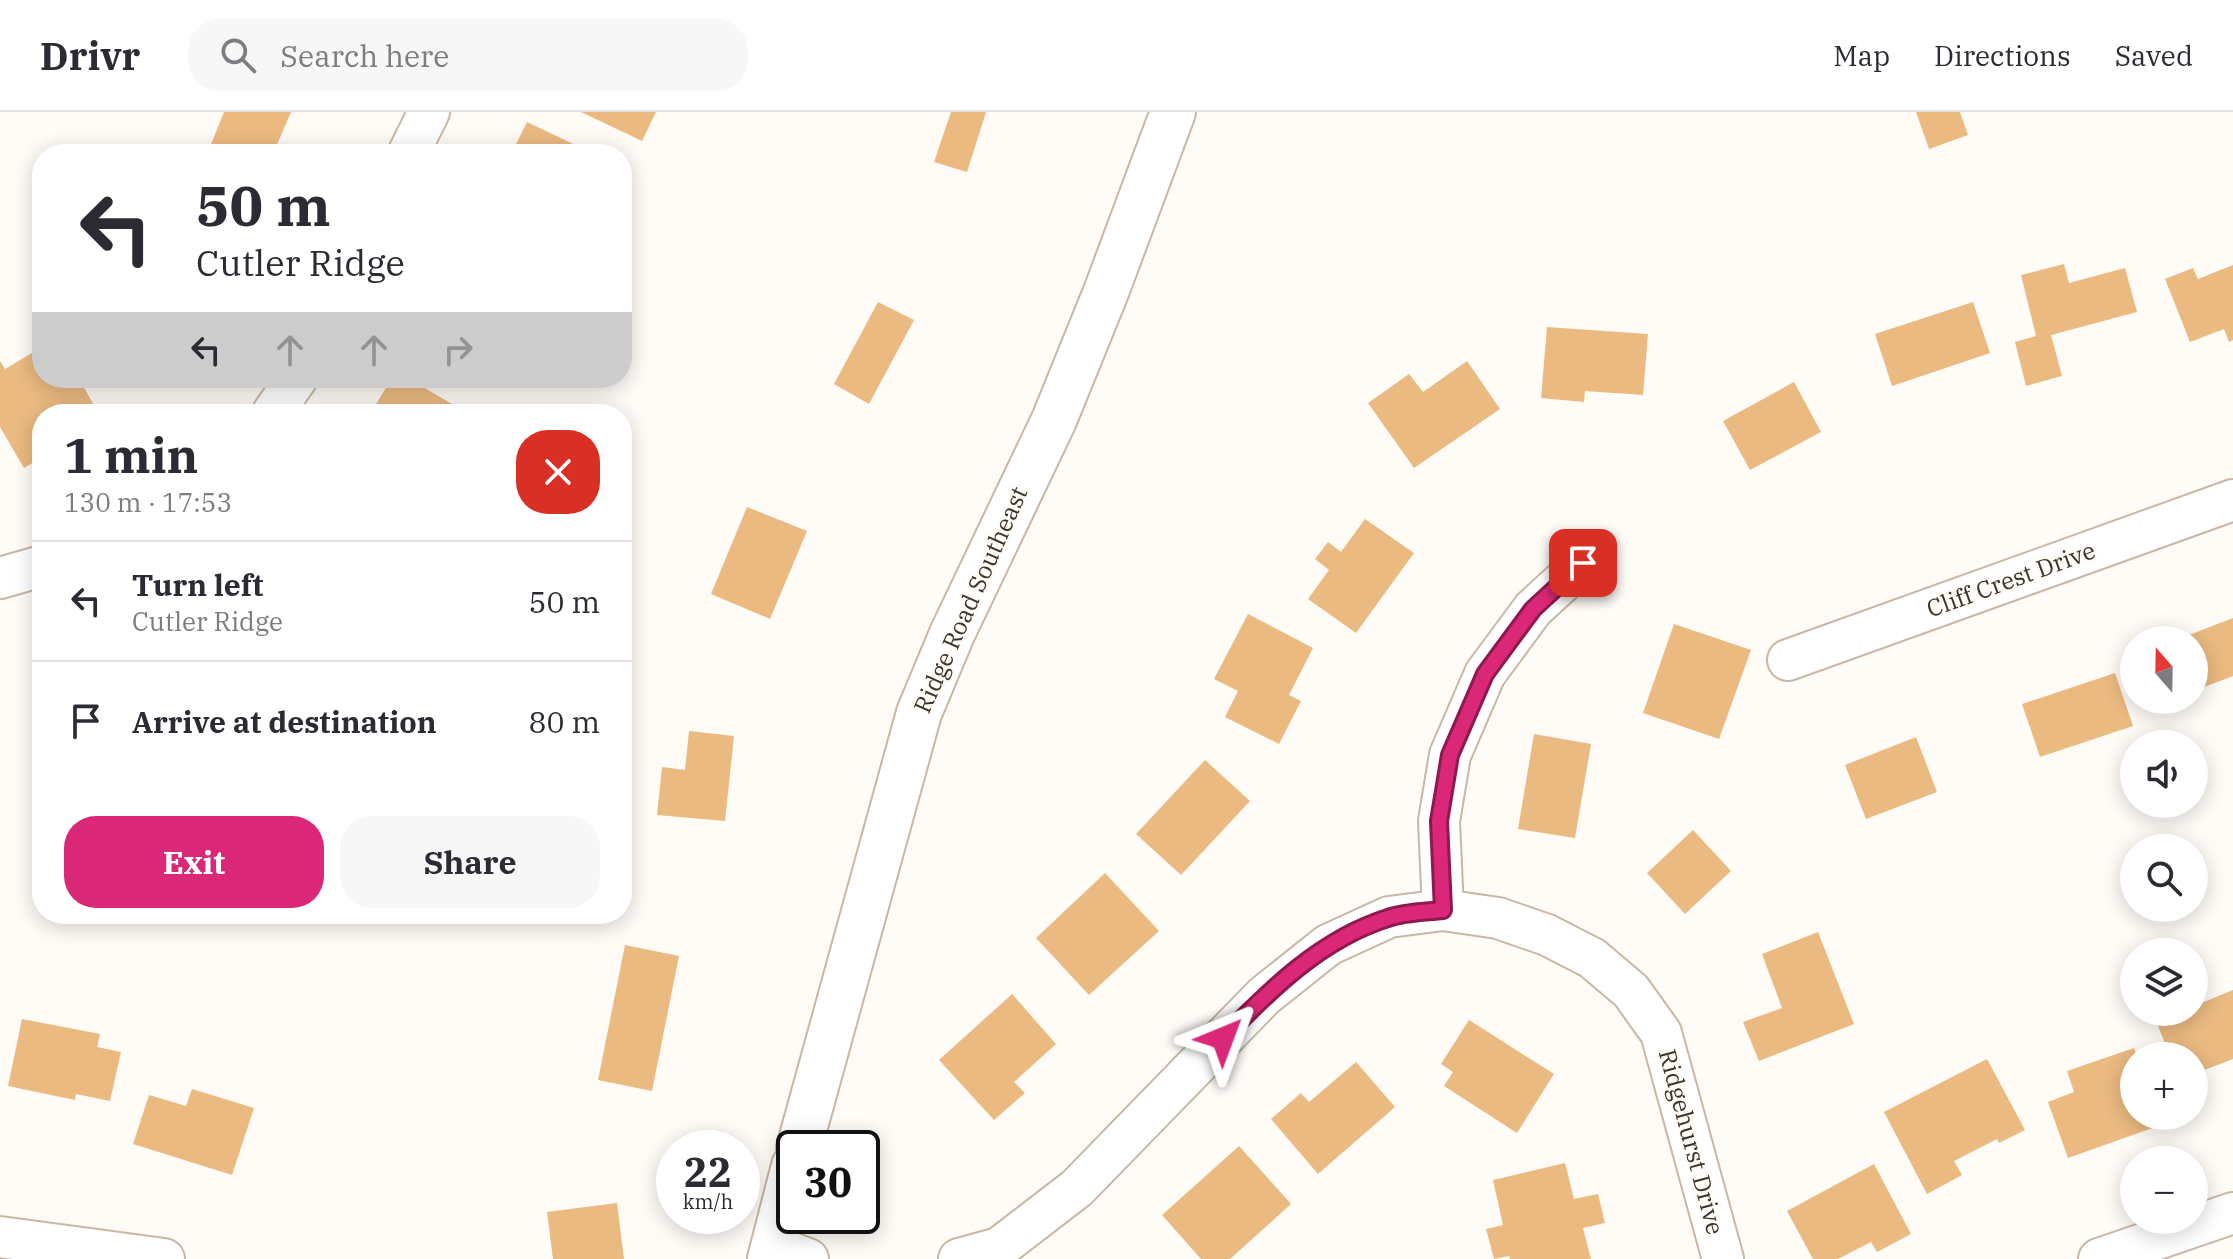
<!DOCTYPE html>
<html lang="en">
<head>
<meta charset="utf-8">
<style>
	:root { --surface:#fff; --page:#f7f7f7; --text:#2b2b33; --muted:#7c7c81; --line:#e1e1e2; --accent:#db2777 }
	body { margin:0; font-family:"IBM Plex Serif",serif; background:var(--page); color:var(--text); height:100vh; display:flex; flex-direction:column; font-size:30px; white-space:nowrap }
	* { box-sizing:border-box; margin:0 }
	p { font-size:26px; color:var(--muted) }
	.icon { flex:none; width:44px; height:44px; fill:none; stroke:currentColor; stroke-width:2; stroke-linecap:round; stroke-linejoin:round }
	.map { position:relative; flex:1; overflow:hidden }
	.panel { position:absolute; left:32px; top:292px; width:600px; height:520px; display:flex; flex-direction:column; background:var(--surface); border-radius:32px; box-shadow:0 4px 20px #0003 }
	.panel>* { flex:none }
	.hud { position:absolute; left:32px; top:32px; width:600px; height:244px; border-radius:32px; box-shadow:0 4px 20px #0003; background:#fff; color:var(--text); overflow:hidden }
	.needle { width:52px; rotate:340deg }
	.fabs { position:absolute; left:2120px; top:514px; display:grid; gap:16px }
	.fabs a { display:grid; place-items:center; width:88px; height:88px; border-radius:50%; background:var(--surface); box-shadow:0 4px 20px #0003; font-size:40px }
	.speed { position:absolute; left:656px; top:1018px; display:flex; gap:16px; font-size:40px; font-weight:700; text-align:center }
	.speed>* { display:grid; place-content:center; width:104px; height:104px; border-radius:50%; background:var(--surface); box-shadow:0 4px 20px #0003; line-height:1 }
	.speed small { font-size:20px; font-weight:400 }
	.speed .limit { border:4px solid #111; border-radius:12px; background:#fff; color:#111 }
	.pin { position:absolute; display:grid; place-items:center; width:68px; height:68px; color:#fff; margin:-34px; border-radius:16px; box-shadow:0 4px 12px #0006 }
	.me { position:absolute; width:88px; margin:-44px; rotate:44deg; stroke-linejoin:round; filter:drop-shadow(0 0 6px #0008) }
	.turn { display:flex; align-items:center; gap:28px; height:168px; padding:0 32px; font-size:36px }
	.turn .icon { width:104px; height:104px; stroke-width:2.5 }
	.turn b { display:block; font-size:56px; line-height:68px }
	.lanes { display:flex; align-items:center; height:76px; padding:0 32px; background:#0003; justify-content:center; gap:40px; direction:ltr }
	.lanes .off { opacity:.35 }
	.round { display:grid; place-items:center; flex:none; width:84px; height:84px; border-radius:32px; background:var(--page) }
	.overview { display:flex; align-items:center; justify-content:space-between; height:136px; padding:0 32px }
	h1 { font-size:48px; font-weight:700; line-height:60px }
	.action { display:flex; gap:16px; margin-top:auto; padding:16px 32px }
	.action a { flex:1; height:92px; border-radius:32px; background:var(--accent); color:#fff; font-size:32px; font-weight:700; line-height:92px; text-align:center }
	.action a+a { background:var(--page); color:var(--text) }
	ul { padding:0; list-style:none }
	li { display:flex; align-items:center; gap:24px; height:120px; padding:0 32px; border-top:2px solid var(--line) }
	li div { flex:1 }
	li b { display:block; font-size:30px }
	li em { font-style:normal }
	header { display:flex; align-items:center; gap:48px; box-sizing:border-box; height:112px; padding:0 40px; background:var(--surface); border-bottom:2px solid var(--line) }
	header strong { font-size:38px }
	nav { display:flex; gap:44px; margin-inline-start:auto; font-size:28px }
	.search { width:560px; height:72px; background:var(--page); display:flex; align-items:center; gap:20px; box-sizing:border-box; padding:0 28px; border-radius:32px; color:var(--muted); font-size:30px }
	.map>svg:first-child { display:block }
	.building { fill:#ebba81 }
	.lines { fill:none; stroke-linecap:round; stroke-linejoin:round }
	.minor-casing { stroke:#c9b7a3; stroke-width:44 }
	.tertiary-casing { stroke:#c9b7a3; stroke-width:48 }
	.minor { stroke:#fff; stroke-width:40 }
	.tertiary { stroke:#fff; stroke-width:44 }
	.route-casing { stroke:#8e194d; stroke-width:20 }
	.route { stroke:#db2777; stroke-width:14 }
	.labels { text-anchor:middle; stroke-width:6; stroke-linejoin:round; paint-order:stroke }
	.street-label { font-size:24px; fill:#3c352d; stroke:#fffbf7 }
</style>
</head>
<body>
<header>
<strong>Drivr</strong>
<div class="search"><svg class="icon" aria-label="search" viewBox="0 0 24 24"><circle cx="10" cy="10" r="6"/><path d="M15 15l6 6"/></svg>Search here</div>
<nav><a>Map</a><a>Directions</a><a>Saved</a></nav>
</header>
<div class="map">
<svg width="2233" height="1147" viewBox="0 0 2233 1147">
	<rect width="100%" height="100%" fill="#fffbf7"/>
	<path class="building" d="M224,0H291L273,42H207Z
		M581,0H656L642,29Z
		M951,0H986L967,60L934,50Z
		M1916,0H1960L1968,23L1929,37Z
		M527,10L588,39L587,42H511Z
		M2064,152L2069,171L2125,156L2137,200L2051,223L2062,264L2026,274L2015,230L2036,224L2021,163Z
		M2233,153V228L2229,230L2224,217L2190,230L2165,167L2193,156L2198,167Z
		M878,190L914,208L869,292L834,272Z
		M1973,190L1990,241L1892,274L1875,222Z
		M1547,215L1648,222L1643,283L1585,279L1584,290L1541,286Z
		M42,235V266H91L82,272L99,302H42V345L24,356L0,315V249L5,257Z
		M1467,249L1500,297L1414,356L1368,291L1409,262L1423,280Z
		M392,266H408L462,298L460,302H370Z
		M1794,270L1821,320L1750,358L1723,309Z
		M747,395L807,419L770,507L711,482Z
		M1365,407L1414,441L1356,521L1308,487L1329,458L1315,447L1328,430L1341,440Z
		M1248,502L1313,536L1289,583L1301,589L1279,632L1225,605L1238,579L1214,567Z
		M2233,506V564L2194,579V528H2176Z
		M1674,512L1751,538L1719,627L1643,601Z
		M2115,561L2133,614L2040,645L2022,592Z
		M689,619L734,624L725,709L657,703L662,655L685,658Z
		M1534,622L1591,632L1575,726L1518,717Z
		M1916,625L1937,680L1866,707L1845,653Z
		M1205,648L1250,689L1181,763L1136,722Z
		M1693,718L1731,759L1685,802L1647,761Z
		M1105,761L1159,819L1089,883L1036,826Z
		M1818,820L1854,912L1759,949L1743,910L1782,896L1762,842Z
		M625,833L679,844L652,979L598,968Z
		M2233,878V947L2194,962V944H2170L2156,909L2178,900H2194V894Z
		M1012,882L1056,932L1014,970L1025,981L994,1008L939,948Z
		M22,907L100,922L97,935L121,940L110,989L76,982L75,988L8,974Z
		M1469,908L1554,962L1517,1021L1444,974L1453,960L1441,952Z
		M2134,936L2137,944H2134V1004H2158L2161,1013L2068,1046L2048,990L2074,980L2067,959Z
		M1987,947L2025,1018L1999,1031L1997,1027L1954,1049L1962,1063L1927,1082L1884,1000Z
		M1356,950L1395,995L1318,1062L1271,1007L1301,981L1309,990Z
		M192,977L254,996L232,1063L133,1032L149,983L186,994Z
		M1239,1034L1291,1092L1230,1147H1201L1162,1103Z
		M1565,1051L1574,1087L1598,1082L1605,1111L1583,1116L1591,1147H1510L1509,1144L1494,1147L1486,1117L1503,1113L1493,1068Z
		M1874,1052L1911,1122L1877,1140L1871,1130L1838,1147H1813L1787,1099Z
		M617,1091L624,1147H553L547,1100Z"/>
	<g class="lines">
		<g class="minor-casing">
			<path id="minor" d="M408,42L429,0
				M272,302L297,266
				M0,466L42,454
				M1788,548L2233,388
				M1443,798L1439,709L1450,643L1485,562L1533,497L1583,451
				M0,1125L164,1147
				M773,1134L808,1147
				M959,1147L999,1136L1077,1076L1264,884L1328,833L1389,805L1443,798L1498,806L1547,823L1592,846L1631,879L1661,921L1723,1147
				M2099,1147L2233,1101"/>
		</g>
		<g class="tertiary-casing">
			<path id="tertiary" d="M799,1036L919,601L952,522L1054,308L1106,180L1173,0
				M770,1147L794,1054"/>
		</g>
		<use href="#minor" class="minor"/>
		<use href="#tertiary" class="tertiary"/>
	</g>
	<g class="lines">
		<g class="route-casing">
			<path id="route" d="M1223,926C1270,878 1321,827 1388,806C1405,800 1425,800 1443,798L1439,709L1450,643L1485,562L1533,497L1583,451"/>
		</g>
		<use href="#route" class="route"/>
	</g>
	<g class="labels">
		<g class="street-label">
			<text transform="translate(2011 468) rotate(-20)" y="8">Cliff Crest Drive</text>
			<text transform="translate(971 488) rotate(-66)" y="8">Ridge Road Southeast</text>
			<text transform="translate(1691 1030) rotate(75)" y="8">Ridgehurst Drive</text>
		</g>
	</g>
</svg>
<div class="fabs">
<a><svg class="needle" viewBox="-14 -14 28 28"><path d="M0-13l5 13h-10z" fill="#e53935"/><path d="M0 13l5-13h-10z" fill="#7c7c81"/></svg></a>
<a><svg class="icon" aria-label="sound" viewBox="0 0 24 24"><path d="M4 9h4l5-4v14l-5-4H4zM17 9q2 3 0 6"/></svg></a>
<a><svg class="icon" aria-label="search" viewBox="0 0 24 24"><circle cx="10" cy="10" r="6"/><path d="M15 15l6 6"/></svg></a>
<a><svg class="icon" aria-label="layers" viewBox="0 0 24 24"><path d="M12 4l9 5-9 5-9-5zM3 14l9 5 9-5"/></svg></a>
<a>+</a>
<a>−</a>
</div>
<div class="speed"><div>22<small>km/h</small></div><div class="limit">30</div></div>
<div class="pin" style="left:1583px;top:451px;background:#d93025"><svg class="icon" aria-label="arrive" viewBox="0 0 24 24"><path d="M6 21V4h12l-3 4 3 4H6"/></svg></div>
<svg class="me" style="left:1223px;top:926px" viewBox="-20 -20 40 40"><path d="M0-17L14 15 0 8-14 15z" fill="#db2777" stroke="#fff" stroke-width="4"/></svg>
<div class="hud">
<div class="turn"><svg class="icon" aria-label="left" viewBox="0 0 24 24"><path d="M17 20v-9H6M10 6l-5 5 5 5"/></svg><div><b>50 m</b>Cutler Ridge</div></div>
<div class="lanes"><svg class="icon" aria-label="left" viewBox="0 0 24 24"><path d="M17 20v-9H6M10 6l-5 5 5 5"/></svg><svg class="icon off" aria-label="ahead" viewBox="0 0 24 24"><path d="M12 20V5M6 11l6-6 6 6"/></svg><svg class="icon off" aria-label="ahead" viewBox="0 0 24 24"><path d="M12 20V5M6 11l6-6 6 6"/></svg><svg class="icon off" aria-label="right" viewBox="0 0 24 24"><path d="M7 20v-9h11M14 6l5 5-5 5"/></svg></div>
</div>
<section class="panel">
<div class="overview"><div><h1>1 min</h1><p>130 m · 17:53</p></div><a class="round" style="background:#d93025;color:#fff"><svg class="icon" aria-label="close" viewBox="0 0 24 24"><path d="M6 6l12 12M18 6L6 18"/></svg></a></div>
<ul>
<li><svg class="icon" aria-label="left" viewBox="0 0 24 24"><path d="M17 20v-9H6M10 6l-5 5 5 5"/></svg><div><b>Turn left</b><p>Cutler Ridge</p></div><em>50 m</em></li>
<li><svg class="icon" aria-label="arrive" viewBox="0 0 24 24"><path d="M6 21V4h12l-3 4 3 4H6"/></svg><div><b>Arrive at destination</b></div><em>80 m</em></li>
</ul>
<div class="action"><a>Exit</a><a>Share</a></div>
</section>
</div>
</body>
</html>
